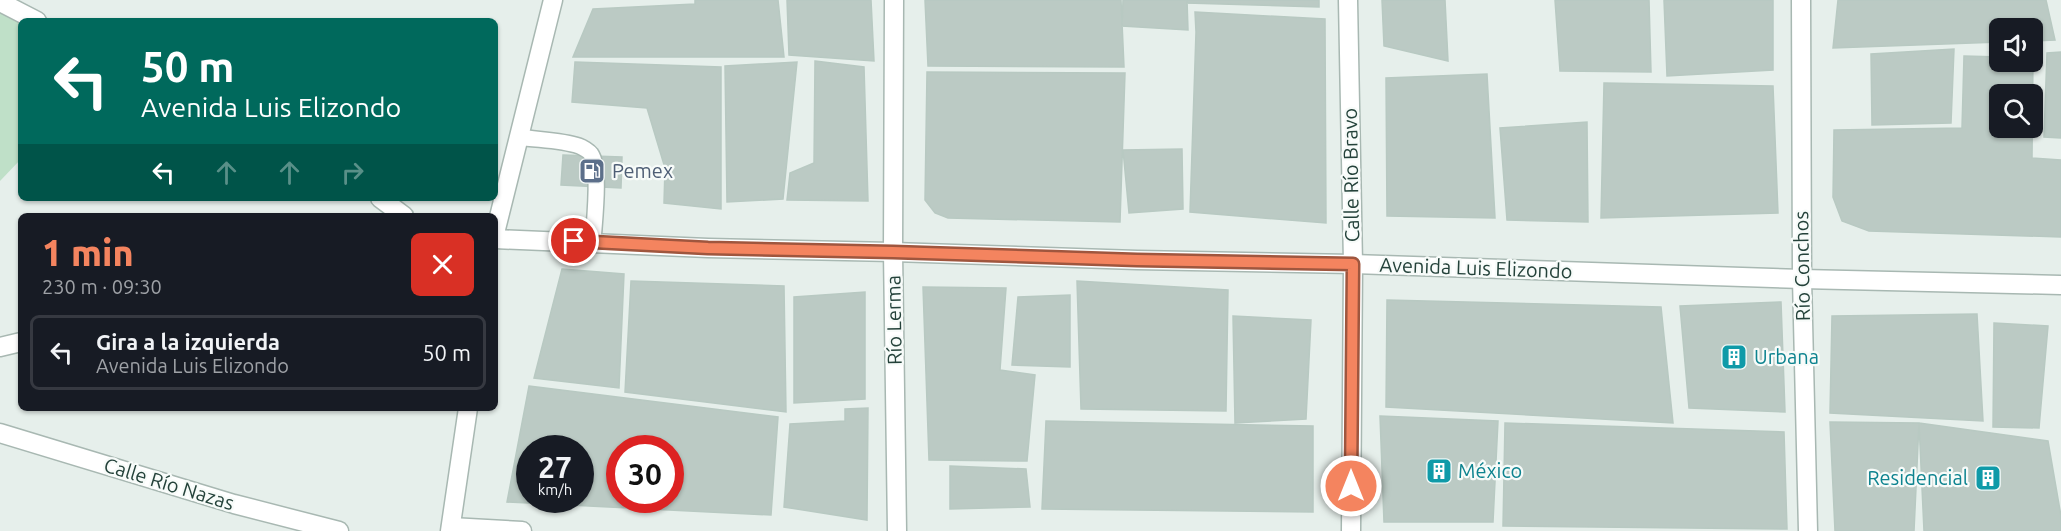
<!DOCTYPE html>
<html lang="es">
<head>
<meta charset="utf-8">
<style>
	:root { --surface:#171b24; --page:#242831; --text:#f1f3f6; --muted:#9ea1a6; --line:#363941; --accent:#f4845f }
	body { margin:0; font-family:Ubuntu,sans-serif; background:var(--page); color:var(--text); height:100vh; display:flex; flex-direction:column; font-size:22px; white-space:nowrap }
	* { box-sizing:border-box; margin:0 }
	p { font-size:20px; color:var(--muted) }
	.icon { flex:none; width:33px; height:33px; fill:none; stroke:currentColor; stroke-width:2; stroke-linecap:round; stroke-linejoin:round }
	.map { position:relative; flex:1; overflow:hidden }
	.side { position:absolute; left:18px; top:213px; width:480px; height:198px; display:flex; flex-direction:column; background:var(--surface); border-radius:9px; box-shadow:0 2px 4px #0004 }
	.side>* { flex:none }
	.hud { position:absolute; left:18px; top:18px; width:480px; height:183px; border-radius:9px; box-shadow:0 2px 4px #0004; background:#00695c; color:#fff; overflow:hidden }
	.controls { position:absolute; left:1989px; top:18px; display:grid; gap:12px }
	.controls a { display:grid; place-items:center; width:54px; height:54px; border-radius:9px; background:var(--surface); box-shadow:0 2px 4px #0004; font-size:30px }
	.speed { position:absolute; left:516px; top:435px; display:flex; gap:12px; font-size:30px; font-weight:700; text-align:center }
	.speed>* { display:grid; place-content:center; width:78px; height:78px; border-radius:50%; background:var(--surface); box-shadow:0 2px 4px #0004; line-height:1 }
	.speed small { font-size:15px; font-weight:400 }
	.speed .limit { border:9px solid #d22; background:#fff; color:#111 }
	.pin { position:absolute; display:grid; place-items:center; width:51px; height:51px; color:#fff; margin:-26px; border:3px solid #fff; border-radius:50%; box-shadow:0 2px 6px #0007 }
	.me { position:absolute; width:66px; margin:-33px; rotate:0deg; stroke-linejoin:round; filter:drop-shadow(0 0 4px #0008) }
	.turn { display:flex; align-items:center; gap:21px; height:126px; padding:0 24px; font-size:27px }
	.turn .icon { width:78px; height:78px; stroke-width:2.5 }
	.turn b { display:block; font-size:42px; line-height:51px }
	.lanes { display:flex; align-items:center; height:57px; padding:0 24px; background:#0003; justify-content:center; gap:30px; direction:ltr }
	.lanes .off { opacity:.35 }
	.round { display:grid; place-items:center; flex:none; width:63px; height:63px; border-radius:9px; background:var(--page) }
	.headline { display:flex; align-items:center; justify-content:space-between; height:102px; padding:0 24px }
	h1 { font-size:36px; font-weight:800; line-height:45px; color:var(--accent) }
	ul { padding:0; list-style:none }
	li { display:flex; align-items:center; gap:18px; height:75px; margin:0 12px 9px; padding:0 12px; border:3px solid var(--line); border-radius:9px }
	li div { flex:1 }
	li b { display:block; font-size:22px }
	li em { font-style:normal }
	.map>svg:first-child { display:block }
	.green { fill:#bfe0c8 }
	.building { fill:#bbcac4; stroke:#b8c9c2; stroke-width:1.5; fill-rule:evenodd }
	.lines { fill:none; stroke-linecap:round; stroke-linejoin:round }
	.service-casing { stroke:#a8b8b2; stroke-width:18 }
	.minor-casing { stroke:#a8b8b2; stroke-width:21 }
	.tertiary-casing { stroke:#a8b8b2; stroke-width:21 }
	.service { stroke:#fff; stroke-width:15 }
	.minor { stroke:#fff; stroke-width:18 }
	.tertiary { stroke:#fff; stroke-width:18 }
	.route-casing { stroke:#9f563e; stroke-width:15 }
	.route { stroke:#f4845f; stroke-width:10 }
	.labels { text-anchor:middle; stroke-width:4.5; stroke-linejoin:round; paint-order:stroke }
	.service-label { font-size:20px; fill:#4e5e75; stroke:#f7fbf9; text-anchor:start }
	.street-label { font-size:20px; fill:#24423a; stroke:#f7fbf9 }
	.culture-label { font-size:20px; fill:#0d838f; stroke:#f7fbf9; text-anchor:start }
</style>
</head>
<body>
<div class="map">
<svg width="2061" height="531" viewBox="0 0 2061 531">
	<rect width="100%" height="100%" fill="#e6efeb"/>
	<path class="green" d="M0,12L21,23V159L0,181Z"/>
	<path class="building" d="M695,0H778L784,57H573L593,9L695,4Z
		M787,0H871L874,61L789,55Z
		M925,0H1121L1124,67L928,66Z
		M1123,0H1187L1188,30L1122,26Z
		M1187,0H1319V7L1187,3Z
		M1382,0H1445L1448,61L1384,46Z
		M1555,0H1649L1651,72L1560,71Z
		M1664,0H1773V70L1667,76Z
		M1838,0H2046L2055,40L2032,41V28H2000V42L1833,48Z
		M1195,12L1325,19L1326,223L1190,212L1196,32Z
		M1954,49L1951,123L1872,125L1871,54Z
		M2061,52V138L2044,137L2047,53Z
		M1964,56L2000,57V62H2032L2033,58L2032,158L2061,160V237L1869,231L1842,221L1833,197L1834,130L1962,128ZM2000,94H2032V128H2000Z
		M815,61L864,67L868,201L787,200L790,173L814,163Z
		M575,62L721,67V209L664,203L665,168L647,108L572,102Z
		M797,62L783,199L727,202L725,66Z
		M927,72L1125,73L1120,222L948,218L935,213L925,200Z
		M1487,74L1495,218L1387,216L1386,78Z
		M1604,83L1773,86L1778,213L1601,218Z
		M1587,122L1588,222L1507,220L1500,128Z
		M1182,149L1183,209L1129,213L1123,150Z
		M563,155L622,157L621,188L561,185Z
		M562,269L624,274L619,388L534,378Z
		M631,281L784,286L786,412L625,392Z
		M1077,281L1228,290L1226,411L1081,409Z
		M923,287L1006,288L1000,370L1035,375L1027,461L929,460Z
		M865,292V399L794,403V297Z
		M1070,295V367L1012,365L1018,297Z
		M1387,300L1661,307L1673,423L1386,407Z
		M1781,302L1785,412L1689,408L1680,306Z
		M1977,314L1983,421L1830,413L1832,316Z
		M1233,316L1311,320L1306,419L1235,423Z
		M1994,323L2048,326L2039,428L1993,427Z
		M529,386L778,417L771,515L507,502ZM530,448H580V500H530ZM620,448H670V500H620Z
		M868,408L867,520L784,507L790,424L845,421V409Z
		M1380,416L1498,421L1493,522H1384Z
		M1046,421L1313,426V512L1042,509Z
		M1830,422L1919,423L1914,531H1835Z
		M1505,423L1784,432L1787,529L1503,526Z
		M1919,423L2048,441L2061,516V531H1924Z
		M950,466L1026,469L1030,507L950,509Z"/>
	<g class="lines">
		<g class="service-casing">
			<path id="service" d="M519,137C538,140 561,140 579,146C582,147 589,151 591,154C601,168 594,223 593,242"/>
		</g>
		<g class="minor-casing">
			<path id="minor" d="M894,0L893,252L897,531
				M1348,0L1353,264L1351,531
				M1801,0L1802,279L1808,531
				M0,2L37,21
				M380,198L404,216
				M0,433L234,504L339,531
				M451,527L522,531"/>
		</g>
		<g class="tertiary-casing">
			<path id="tertiary" d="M495,233L553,0
				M495,239L708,248L893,252L1137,260L1353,264L1802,279L2061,285
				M0,347L21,342
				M450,531L468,408"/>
		</g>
		<use href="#service" class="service"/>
		<use href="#minor" class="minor"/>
		<use href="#tertiary" class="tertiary"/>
	</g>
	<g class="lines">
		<g class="route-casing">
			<path id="route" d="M574,241L708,248L893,252L1137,260L1353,264L1351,486"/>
		</g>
		<use href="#route" class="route"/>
	</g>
	<defs>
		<g id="fuel-square" transform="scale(1.35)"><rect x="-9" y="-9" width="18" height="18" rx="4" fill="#5c6f8a" stroke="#f7fbf9"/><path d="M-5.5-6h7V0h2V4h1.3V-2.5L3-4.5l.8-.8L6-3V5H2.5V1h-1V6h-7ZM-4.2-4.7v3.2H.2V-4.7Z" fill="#fff"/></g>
		<g id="building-square" transform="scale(1.35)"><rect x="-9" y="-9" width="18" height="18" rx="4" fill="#0f9aa8" stroke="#f7fbf9"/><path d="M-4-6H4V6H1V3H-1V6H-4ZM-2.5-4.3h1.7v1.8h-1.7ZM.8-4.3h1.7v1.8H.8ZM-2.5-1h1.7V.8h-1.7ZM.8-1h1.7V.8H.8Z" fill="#fff"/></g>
	</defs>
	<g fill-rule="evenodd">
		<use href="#fuel-square" x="592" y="171"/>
		<use href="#building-square" x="1734" y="357"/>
		<use href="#building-square" x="1439" y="471"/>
		<use href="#building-square" x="1988" y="478"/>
	</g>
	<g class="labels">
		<g class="service-label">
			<text x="612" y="178">Pemex</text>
		</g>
		<g class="street-label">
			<text transform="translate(1351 175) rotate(-91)" y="7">Calle Río Bravo</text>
			<text transform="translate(1802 266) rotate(-91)" y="7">Río Conchos</text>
			<text transform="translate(1476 268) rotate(2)" y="7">Avenida Luis Elizondo</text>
			<text transform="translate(894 320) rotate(-91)" y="7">Río Lerma</text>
			<text transform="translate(169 484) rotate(17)" y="7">Calle Río Nazas</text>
		</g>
		<g class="culture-label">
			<text x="1754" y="364">Urbana</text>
			<text x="1458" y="478">México</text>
			<text x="1968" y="485" text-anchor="end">Residencial</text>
		</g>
	</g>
</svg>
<div class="controls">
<a><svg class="icon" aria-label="sound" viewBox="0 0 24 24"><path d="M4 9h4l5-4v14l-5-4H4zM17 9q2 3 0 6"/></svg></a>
<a><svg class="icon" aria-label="search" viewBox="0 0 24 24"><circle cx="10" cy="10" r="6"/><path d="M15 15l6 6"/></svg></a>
</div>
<div class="speed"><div>27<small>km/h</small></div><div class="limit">30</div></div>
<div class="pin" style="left:574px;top:241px;background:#d93025"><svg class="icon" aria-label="arrive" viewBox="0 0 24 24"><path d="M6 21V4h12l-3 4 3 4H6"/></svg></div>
<svg class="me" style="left:1351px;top:486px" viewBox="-20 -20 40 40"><circle r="17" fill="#f4845f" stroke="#fff" stroke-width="3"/><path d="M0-11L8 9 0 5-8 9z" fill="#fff"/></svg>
<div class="hud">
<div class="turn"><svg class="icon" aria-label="left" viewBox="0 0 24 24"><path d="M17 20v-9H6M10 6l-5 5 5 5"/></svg><div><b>50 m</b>Avenida Luis Elizondo</div></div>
<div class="lanes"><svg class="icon" aria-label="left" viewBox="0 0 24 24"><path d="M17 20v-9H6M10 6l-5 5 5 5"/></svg><svg class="icon off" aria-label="ahead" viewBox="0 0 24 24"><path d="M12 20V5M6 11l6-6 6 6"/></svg><svg class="icon off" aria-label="ahead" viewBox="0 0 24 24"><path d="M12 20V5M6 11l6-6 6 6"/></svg><svg class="icon off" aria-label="right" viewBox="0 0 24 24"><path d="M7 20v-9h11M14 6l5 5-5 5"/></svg></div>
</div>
<section class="side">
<div class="headline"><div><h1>1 min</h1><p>230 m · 09:30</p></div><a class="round" style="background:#d93025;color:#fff"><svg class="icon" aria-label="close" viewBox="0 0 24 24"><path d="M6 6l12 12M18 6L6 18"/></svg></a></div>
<ul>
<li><svg class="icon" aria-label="left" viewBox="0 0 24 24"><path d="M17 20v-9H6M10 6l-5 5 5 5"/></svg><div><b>Gira a la izquierda</b><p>Avenida Luis Elizondo</p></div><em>50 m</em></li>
</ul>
</section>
</div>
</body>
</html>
